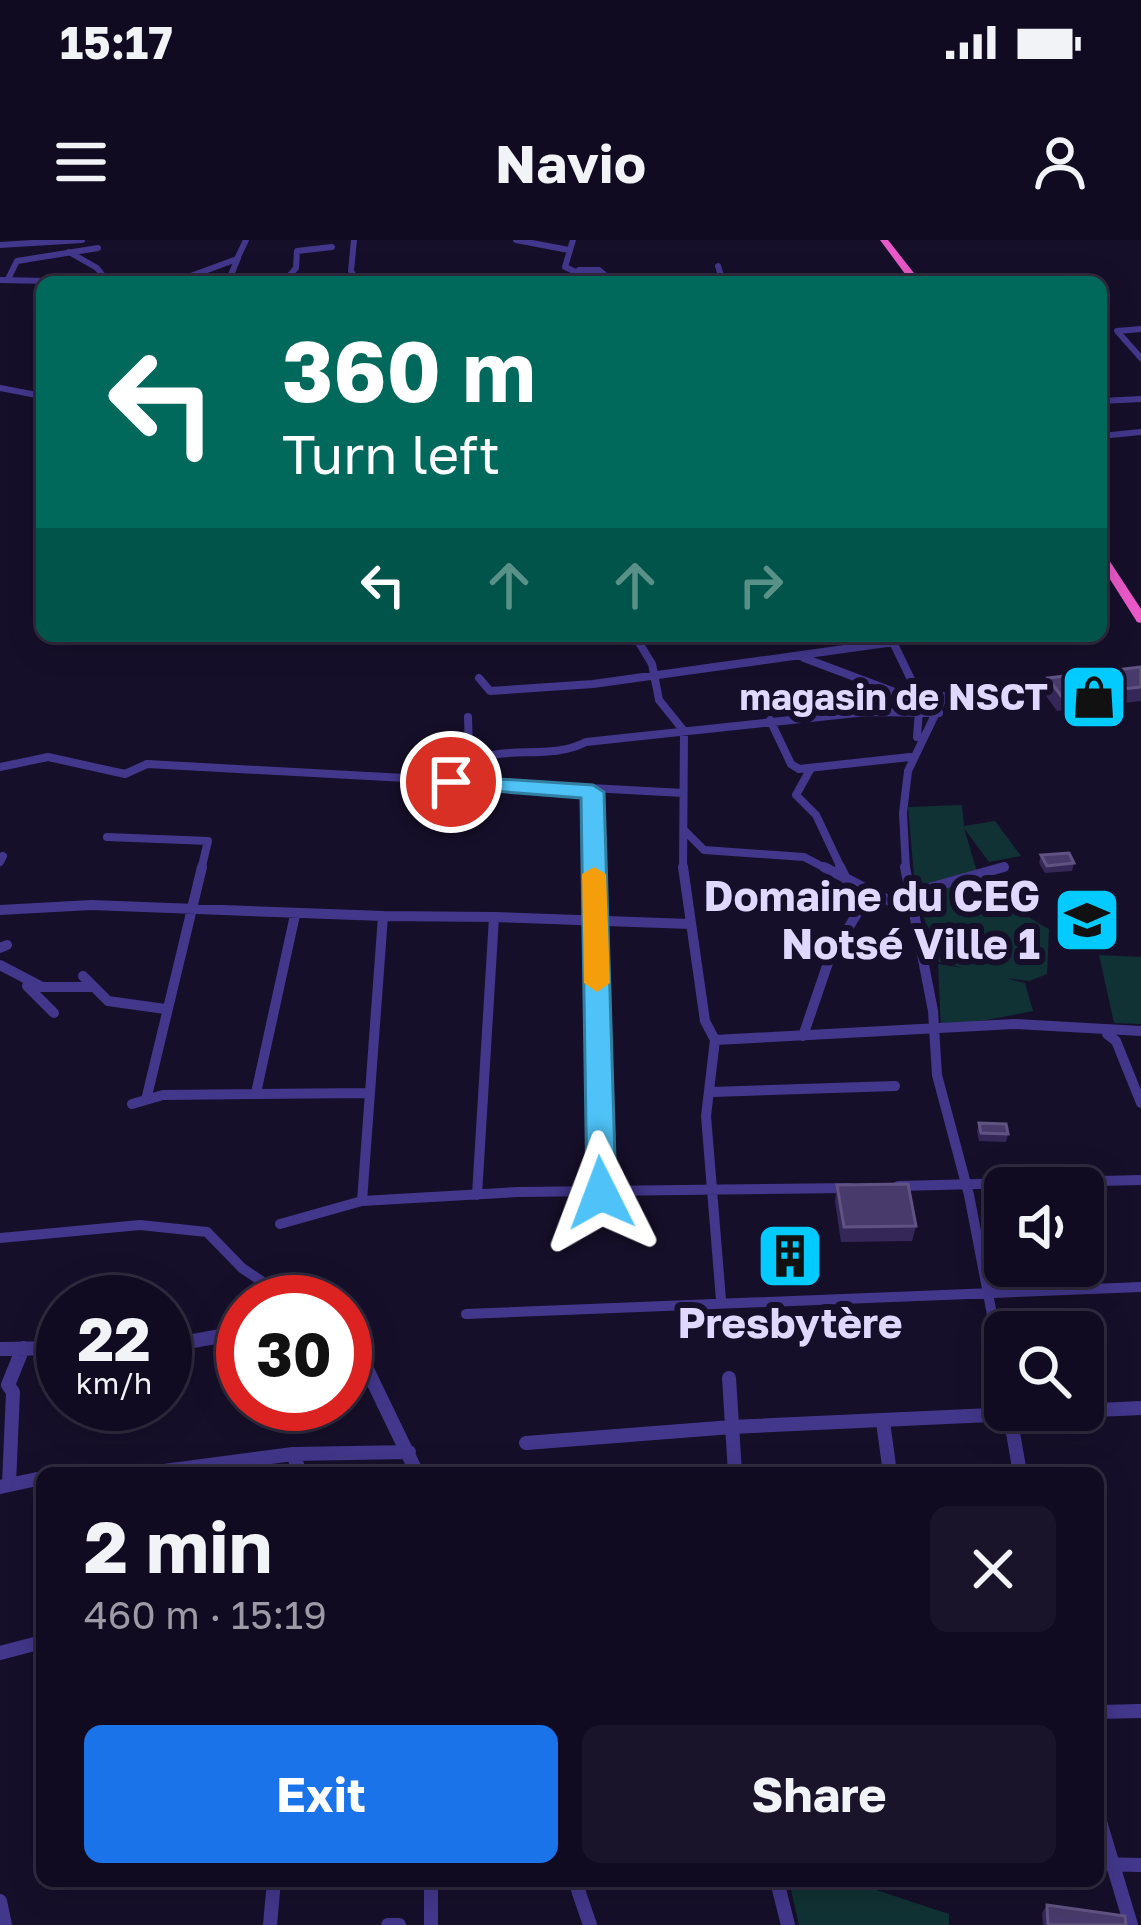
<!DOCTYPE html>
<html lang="en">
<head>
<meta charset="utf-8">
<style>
	:root { --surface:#100b20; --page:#191429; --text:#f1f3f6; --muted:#9c9ba5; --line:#302b3e; --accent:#1a73e8 }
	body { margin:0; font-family:"Golos Text",sans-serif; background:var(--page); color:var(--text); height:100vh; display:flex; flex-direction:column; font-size:45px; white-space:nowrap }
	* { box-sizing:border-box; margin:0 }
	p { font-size:39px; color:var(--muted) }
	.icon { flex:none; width:66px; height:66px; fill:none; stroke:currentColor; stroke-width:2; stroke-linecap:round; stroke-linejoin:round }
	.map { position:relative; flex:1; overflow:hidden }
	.details { position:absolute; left:36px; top:1227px; width:1068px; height:420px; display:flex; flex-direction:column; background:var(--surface); border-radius:18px; box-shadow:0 6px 30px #0003,0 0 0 3px var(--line) }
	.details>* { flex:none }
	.top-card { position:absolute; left:36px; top:36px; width:1071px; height:366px; border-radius:18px; box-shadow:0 6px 30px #0003,0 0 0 3px var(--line); background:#00695c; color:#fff; overflow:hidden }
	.controls { position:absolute; left:984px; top:927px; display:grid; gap:24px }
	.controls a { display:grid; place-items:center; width:120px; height:120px; border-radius:18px; background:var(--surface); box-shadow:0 6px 30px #0003,0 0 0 3px var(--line); font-size:60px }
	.speed { position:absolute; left:36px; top:1035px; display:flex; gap:24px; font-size:60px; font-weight:700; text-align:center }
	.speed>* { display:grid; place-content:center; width:156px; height:156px; border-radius:50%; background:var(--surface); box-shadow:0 6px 30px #0003,0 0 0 3px var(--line); line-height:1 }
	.speed small { font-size:30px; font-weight:400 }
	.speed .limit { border:18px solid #d22; background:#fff; color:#111 }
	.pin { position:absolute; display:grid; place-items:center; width:102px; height:102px; color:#fff; margin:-51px; border:6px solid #fff; border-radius:50%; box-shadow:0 3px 12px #0007 }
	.me { position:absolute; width:132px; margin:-66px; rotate:357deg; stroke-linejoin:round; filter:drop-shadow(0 0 9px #0008) }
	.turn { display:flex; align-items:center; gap:42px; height:252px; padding:0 48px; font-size:54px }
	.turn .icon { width:156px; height:156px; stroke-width:2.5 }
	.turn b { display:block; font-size:84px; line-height:102px }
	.lanes { display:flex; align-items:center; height:114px; padding:0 48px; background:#0003; justify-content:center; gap:60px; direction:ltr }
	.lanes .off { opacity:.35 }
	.round { display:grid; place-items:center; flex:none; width:126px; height:126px; border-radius:18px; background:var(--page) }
	.overview { display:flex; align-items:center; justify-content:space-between; height:204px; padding:0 48px }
	h1 { font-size:72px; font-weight:700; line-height:90px }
	.action { display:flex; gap:24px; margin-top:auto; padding:24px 48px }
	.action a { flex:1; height:138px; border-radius:18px; background:var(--accent); color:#fff; font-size:48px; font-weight:700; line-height:138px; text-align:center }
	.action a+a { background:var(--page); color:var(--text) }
	.status { display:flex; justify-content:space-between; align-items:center; height:84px; padding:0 60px; background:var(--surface); direction:ltr }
	.status svg { height:33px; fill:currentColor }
	header { display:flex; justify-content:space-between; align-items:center; height:156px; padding:0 48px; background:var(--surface); font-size:54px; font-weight:700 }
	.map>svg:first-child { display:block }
	.green { fill:#113234 }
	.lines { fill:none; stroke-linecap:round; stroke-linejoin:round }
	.minor-far3 { stroke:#43378c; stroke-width:6 }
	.minor-far2 { stroke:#43378c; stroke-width:8 }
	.minor-far1 { stroke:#43378c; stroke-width:10 }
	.minor { stroke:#43378c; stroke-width:14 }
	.trunk { fill:#ea59c9; fill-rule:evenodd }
	.wall { fill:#362759 }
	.building { fill:#483a6a; stroke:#605382; stroke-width:3 }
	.route { fill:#4fc3f7; stroke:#337fa1; stroke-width:3 }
	.slow { fill:#f59e0b }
	.labels { text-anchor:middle; stroke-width:12; stroke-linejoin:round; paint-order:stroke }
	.far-poi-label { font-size:36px; font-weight:bold; fill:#e1d8ff; stroke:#160f2a; text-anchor:end }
	.poi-label { font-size:42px; font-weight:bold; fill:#e1d8ff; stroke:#160f2a; text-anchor:end }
</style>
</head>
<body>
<div class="status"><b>15:17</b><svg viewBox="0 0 49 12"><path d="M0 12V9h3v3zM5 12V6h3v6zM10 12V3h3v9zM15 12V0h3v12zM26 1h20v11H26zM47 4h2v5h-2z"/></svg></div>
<header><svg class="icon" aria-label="menu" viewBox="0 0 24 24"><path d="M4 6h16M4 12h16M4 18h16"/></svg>Navio<svg class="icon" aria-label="person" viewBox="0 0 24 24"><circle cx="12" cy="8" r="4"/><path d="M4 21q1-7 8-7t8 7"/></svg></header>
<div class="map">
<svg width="1141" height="1685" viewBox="0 0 1141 1685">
	<rect width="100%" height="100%" fill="#160f2a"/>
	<path class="green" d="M962,565L964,586L995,581L1021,616L989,622L964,588L977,632L915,647L908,567Z
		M968,641C984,644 1027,678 1049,689L1047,734L1029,741L1006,738L1025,743L1033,771L941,789L938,724L963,728L936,721L918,656Z
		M1099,715L1141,717V784L1114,783Z
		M789,1641H849L949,1674V1685H799Z"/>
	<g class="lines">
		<path class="minor-far3" d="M354,0L351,31L357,42
			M516,0L569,10
			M573,0L565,27L597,42
			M0,5L82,0
			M69,12L97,28L108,42
			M718,26L723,42
			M579,30H599L613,42
			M8,39L17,21L98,8
			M0,40L98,42
			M189,42L188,37L237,19L246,0
			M228,42L238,18
			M284,42L296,28L297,11L332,7
			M1141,89L1117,91L1141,118
			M0,148L42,156
			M1101,161L1141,159
			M1101,196L1141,192"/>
		<path class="minor-far2" d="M499,396H542
			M635,396L652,424L659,460L684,491L683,630
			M891,398L920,458L917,497
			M804,418L900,454L908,460L907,469
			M479,438L490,451L593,444L894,402
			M468,477L469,510
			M770,480L791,524L799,529L910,517
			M0,527L48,517L125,534L147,524L683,553
			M811,528L796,555L816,575L842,630
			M451,542C484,493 540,526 586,502L866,472L939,473
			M593,552L595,630
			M685,591L704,610L804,617L829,630
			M107,597L208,601L201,630
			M0,622L3,616
			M906,630L903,573L908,531L944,456
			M993,630L1004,627"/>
		<path class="minor-far1" d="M594,627L601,954
			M683,627L705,781L715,800L706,876L721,1060
			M824,627L913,673
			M840,627L847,641
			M905,627L933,771L937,835L969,955L995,1090
			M0,670L91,665L383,676L362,961
			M383,676L494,677
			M0,708L7,705
			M0,725L42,747H90
			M83,736L108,761L165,769
			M27,746L54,773
			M1107,794L1116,801L1141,863
			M803,796L829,720L861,667L1004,627
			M715,800L1014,784L1141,791
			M712,852L895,846
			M256,853L295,675
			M146,860L202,627
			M132,864L163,855L368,853
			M898,946L1141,940
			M477,955L494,677L690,684
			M280,984L362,961L518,952L850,948
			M0,998L140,985L207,992L242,1028L292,1062
			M466,1074L1141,1047"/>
		<path class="minor" d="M994,1087L1005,1146
			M165,1106L243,1092
			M345,1106L364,1123L417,1233
			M0,1109L63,1108
			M729,1138L735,1233
			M1009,1170L1020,1233
			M883,1182L890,1233
			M526,1203L732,1187L1141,1168
			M293,1214L300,1233
			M66,1233H107
			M149,1233L293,1214L409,1212
			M9,1244L13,1152L8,1145L23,1108
			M0,1247L42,1238
			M0,1413L42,1402
			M1098,1472L1141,1471
			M1098,1575L1131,1685
			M1098,1624L1141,1625
			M431,1641V1685
			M575,1641L590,1685
			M777,1641L788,1685
			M0,1661L5,1685
			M270,1685L274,1641
			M388,1685H399"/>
		<path class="trunk" d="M880,0H888L921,42H911Z
			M1101,313L1105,314L1141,369V383L1137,382L1101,325Z"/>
	</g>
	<path class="wall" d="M1141,427V461L1057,471L1044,453L1048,438Z
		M1041,615L1074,623L1072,631L1045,633L1039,623Z
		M979,883L1008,894L1006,902L979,901L977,891Z
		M837,945L916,986L912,1001L841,1002L835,961Z
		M785,997L799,1020L798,1028H786Z
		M1047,1665L1126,1685H1043L1042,1673Z"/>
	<path class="building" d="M1141,427V447L1061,456L1048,438Z
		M1069,613L1074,623L1047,626L1041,615Z
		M979,883L1006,884L1008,894L981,893Z
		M908,944L916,986L844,987L837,945Z
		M785,997H797L799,1020H787Z
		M1047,1665L1125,1676L1126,1685H1048Z"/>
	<path class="route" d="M451,536L593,545L604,552L616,953L611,961H591L587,953L581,558L443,547V538Z"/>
	<path class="slow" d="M594,627L606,634L610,743L597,752L584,743L582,634Z"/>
	<defs>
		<g id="shop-square" transform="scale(3.45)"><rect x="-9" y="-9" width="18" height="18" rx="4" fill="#04cbff" stroke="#160f2a"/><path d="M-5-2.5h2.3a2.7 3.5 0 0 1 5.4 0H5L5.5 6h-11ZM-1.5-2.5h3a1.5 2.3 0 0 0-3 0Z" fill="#111"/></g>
		<g id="school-square" transform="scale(3.45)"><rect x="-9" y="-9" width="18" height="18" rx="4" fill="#04cbff" stroke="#160f2a"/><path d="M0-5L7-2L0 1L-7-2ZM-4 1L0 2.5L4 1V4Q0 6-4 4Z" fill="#111"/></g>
		<g id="building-square" transform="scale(3.45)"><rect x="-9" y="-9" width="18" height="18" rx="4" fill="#04cbff" stroke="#160f2a"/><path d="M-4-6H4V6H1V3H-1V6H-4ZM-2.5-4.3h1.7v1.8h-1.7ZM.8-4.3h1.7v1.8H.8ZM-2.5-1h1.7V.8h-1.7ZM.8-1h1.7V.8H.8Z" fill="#111"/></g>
	</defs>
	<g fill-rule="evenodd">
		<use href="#shop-square" x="1094" y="457"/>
		<use href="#school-square" x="1087" y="680"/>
		<use href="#building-square" x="790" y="1016"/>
	</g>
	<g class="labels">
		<g class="far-poi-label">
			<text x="1048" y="470">magasin de NSCT</text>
		</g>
		<g class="poi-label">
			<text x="1040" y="671">Domaine du CEG<tspan x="1040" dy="48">Notsé Ville 1</tspan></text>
			<text x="790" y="1098" text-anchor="middle">Presbytère</text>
		</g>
	</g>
</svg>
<div class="controls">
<a><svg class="icon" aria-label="sound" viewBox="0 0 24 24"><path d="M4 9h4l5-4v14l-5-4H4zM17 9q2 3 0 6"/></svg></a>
<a><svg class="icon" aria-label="search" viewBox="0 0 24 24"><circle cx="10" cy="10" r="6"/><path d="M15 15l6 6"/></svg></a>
</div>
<div class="speed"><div>22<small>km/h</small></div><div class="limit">30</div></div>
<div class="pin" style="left:451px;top:542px;background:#d93025"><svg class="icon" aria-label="arrive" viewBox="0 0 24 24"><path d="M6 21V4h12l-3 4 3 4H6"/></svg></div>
<svg class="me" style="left:601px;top:953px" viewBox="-20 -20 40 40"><path d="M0-17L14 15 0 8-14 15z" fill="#4fc3f7" stroke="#fff" stroke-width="4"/></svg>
<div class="top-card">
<div class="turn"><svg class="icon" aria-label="left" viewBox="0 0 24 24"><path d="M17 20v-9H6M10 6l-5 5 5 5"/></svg><div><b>360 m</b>Turn left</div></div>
<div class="lanes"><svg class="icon" aria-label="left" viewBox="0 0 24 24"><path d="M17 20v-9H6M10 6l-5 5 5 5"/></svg><svg class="icon off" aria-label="ahead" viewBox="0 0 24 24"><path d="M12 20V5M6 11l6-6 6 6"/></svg><svg class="icon off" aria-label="ahead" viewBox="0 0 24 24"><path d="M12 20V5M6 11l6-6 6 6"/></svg><svg class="icon off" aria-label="right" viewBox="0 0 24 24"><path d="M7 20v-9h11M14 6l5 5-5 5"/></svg></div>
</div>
<section class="details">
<div class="overview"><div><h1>2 min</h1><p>460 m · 15:19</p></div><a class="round"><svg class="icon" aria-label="close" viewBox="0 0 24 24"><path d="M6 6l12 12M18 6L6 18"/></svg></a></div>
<div class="action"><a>Exit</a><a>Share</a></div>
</section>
</div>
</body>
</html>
